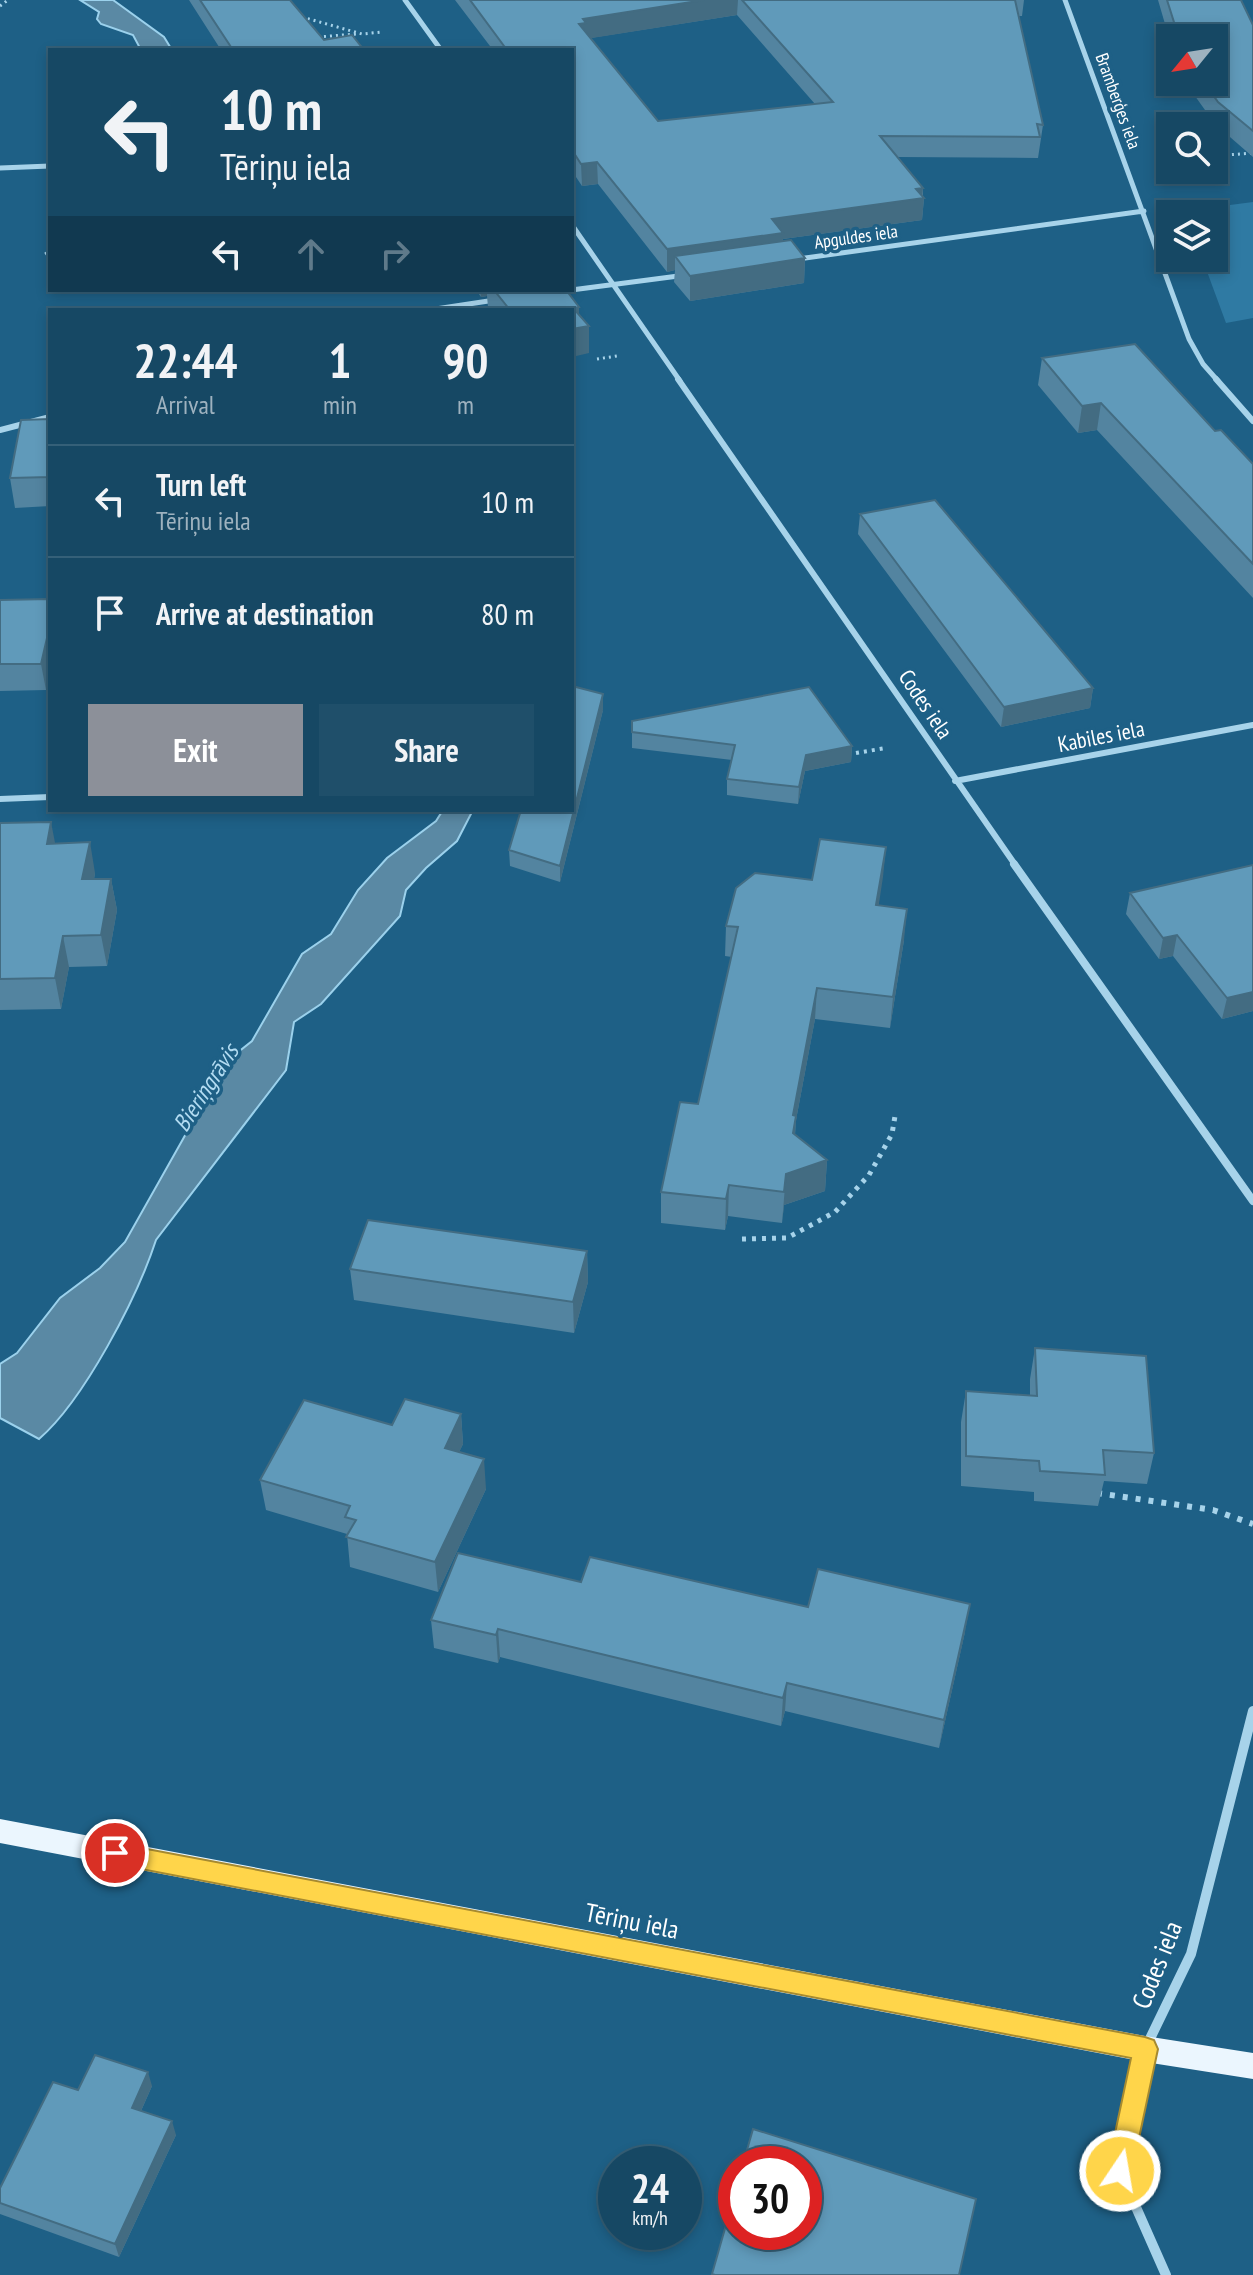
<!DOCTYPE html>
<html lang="en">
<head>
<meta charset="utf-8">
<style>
	:root { --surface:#164864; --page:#1f4f6a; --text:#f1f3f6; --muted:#9eb2bf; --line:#356078; --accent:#8c9099 }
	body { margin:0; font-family:"PT Sans Narrow",sans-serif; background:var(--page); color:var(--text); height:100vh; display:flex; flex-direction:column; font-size:30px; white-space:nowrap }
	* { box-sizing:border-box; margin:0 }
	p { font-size:26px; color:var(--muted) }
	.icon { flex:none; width:44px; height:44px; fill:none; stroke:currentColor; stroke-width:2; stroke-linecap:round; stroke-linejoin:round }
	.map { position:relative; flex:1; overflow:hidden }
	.side { position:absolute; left:48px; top:308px; width:526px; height:504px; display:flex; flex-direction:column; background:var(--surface); border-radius:0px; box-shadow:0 4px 12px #0003,0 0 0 2px var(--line) }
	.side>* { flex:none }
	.banner { position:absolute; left:48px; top:48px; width:526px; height:244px; border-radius:0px; box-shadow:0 4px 12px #0003,0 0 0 2px var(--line); background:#164864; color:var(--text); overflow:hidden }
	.needle { width:52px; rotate:240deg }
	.controls { position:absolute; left:1156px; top:24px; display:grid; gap:16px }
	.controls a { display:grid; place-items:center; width:72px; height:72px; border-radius:0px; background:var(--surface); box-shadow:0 4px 12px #0003,0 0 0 2px var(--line); font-size:40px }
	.speed { position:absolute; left:598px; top:2146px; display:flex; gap:16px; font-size:40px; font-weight:700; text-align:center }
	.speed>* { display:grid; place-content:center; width:104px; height:104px; border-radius:50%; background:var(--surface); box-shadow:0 4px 12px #0003,0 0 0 2px var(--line); line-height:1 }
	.speed small { font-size:20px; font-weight:400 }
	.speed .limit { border:12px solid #d22; background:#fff; color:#111 }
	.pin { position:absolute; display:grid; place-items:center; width:68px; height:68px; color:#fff; margin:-34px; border:4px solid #fff; border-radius:50%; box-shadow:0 2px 8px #0007 }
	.me { position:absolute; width:88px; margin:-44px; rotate:12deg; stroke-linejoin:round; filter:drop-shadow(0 0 6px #0008) }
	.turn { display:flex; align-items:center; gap:28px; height:168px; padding:0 40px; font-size:36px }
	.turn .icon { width:104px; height:104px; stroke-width:2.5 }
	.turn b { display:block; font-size:56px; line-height:68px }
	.lanes { display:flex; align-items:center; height:76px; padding:0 40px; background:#0003; justify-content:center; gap:40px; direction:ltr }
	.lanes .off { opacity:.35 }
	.eta { display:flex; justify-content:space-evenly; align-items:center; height:136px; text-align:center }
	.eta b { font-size:48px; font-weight:700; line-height:56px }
	.action { display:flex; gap:16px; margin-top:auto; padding:16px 40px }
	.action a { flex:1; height:92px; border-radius:0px; background:var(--accent); color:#fff; font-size:32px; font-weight:700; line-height:92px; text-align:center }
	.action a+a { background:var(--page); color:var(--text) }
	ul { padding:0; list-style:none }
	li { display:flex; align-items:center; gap:24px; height:112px; padding:0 40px; border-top:2px solid var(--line) }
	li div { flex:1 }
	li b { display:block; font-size:30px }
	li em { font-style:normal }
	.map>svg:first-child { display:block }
	.green { fill:#2f7aa3 }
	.water { fill:#5a89a4; stroke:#9bd1ec; stroke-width:2 }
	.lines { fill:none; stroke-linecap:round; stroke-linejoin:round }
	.path-far3 { stroke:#a7d3ea; stroke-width:3; stroke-dasharray:2 4; stroke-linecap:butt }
	.path-far2 { stroke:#a7d3ea; stroke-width:4; stroke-dasharray:3 5; stroke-linecap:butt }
	.path-far1 { stroke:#a7d3ea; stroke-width:5; stroke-dasharray:4 6; stroke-linecap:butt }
	.path { stroke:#a7d3ea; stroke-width:6; stroke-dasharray:5 8; stroke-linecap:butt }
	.street-far3 { stroke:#a7d3ea; stroke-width:5 }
	.street-far2 { stroke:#a7d3ea; stroke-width:6 }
	.street-far1 { stroke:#a7d3ea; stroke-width:8 }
	.street { stroke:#a7d3ea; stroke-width:10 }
	.primary { fill:#ebf6fe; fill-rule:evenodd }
	.wall { fill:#5384a0; fill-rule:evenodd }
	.shaded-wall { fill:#436c82 }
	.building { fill:#609aba; stroke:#436c82; stroke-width:2 }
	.route { fill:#ffd54a; stroke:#a68a30; stroke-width:2 }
	.labels { text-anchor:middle; stroke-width:7; stroke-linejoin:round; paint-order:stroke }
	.far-street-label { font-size:18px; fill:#fff; stroke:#1e6086 }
	.street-label { font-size:22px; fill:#fff; stroke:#1e6086 }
	.water-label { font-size:24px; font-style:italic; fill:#b3dcf2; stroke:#1e6086 }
	.near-street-label { font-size:26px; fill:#fff; stroke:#1e6086 }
</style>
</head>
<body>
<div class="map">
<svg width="1253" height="2275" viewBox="0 0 1253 2275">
	<rect width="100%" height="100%" fill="#1e6086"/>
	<path class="green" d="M1253,202V318L1226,323L1202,258H1214V214H1185L1184,211Z"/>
	<path class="water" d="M80,0H113L164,37L172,50H141L133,35L101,24L97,19L99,12Z
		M443,810H473L457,841L426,868L406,890L400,916L321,1004L294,1022L286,1070L156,1240C137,1298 84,1400 39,1439L0,1418V1364L17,1353L60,1298L100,1268L125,1242L227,1061L252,1041L302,954L331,934L358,890L387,858L436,821Z"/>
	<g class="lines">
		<path class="path-far3" d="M0,6L8,0
			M302,17L362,34L382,32
			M318,37L356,34
			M1214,156L1253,153
			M45,254L50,251
			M597,359L617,356"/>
		<path class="path-far2" d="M856,753L886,748"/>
		<path class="path-far1" d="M742,1239L787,1238L835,1212L869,1175L892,1134L895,1116"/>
		<path class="path" d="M1097,1493L1213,1510L1253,1524"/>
		<path class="street-far3" d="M405,0L441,50
			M1065,0L1189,339L1203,364L1218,381
			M0,168L50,166
			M572,225L680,381
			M798,259L1144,211
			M556,292L686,275
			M429,310L495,300"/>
		<path class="street-far2" d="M678,379L1016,866
			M1216,379L1253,421
			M0,430L50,417
			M955,781L1253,725
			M0,799L50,797"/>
		<path class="street-far1" d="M1014,864L1253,1201"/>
		<path class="street" d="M1166,2275L1120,2171L1145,2049L1191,1954L1253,1711"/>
		<path class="primary" d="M0,1819L1145,2036L1253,2053V2079L1145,2062L0,1843Z"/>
	</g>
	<path class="wall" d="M189,0H290L324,40L364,50H221Z
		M455,0H1024L1022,16H1019L1043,125L1038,158L898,157L923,188V196L924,198L922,220L783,239V242L805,258L804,283L690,301L674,282L675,270L667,272L598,184L582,186L572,171V50H493ZM737,15L815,104L658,121L590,38Z
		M1158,0H1241L1253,25V157L1215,124L1185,82H1214V38H1170V41Z
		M476,290H566L579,314L589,326V353L572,310H490L488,307L487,296L481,297Z
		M1042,358L1215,431L1253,464V598L1097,430L1078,433L1038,385Z
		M50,419V506L15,508L10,478Z
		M860,514L1093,688L1090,708L1001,727L858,534Z
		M50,599L46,690L0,691V600Z
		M603,710L560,882L510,866L509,850Z
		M632,721L852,746L851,762L805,771L798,804L727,795V779L732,760L632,748Z
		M0,823L55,843L95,873L94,879H111L117,910L107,966L69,967L61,1009L0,1010Z
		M886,847L878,905L904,940L890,1028L815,1019L796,1120L795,1135L827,1160L825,1191L784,1205L782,1223L728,1216L725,1230L661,1223V1192L698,1104L732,957L725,956L726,926L812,880Z
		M1253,865V1011L1222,1019L1173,956L1159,959L1126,914L1130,893Z
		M587,1251L588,1282L574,1333L354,1300L350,1269Z
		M1035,1348L1154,1453L1147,1484L1104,1481L1098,1506L1034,1501V1492L961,1486V1422L966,1391L1030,1396V1379Z
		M461,1414L463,1444L459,1452L486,1489L438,1592L350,1567L347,1534L266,1510L260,1480L392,1425Z
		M581,1582L808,1607L965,1632L939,1748L785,1711L781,1726L500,1657L498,1663L434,1648L431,1620Z
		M152,2086L141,2111L176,2135L119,2257L0,2214V2188L78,2090Z"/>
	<path class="shaded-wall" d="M704,0H738L737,15L586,39L579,24L583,19Z
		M597,162L598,184L582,186L581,164Z
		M923,188L922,198H924L922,220L783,239L782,256H675V270L667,272V249L772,219Z
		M805,258L804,283L690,301V276Z
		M480,290H487V296L481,297Z
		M579,307V328L589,326V353L572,357L573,308Z
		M1101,403L1097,430L1078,433L1082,406Z
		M50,625V673L46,690L41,664Z
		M1093,688L1090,708L1001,727L1004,707Z
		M603,694V710L560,882V866Z
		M852,746L851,762L805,771L798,804L799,787L806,755Z
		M51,822L57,853L47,844Z
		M90,842L95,873L89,910L82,879Z
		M886,847L883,877L874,936L876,905Z
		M111,879L117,910L107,966L101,935Z
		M907,909L904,940L890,1028L893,997Z
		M1177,935L1173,956L1159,959L1163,938Z
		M63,936L69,967L61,1009L55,978Z
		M817,988L815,1019L796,1120L794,1147L793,1115Z
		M1253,992V1011L1222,1019L1227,998Z
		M827,1160L825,1191L784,1205L782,1223L786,1174Z
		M729,1185L728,1216L725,1230L726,1199Z
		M587,1251L588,1282L574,1333L573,1302Z
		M461,1414L463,1444L447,1478L445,1448Z
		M484,1459L486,1489L438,1592L435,1562Z
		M970,1604L965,1632L939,1748L944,1720Z
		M498,1629L500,1657L498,1663L496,1635Z
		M787,1683L785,1711L781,1726L783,1698Z
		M148,2072L152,2086L136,2122L132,2108Z
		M172,2121L176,2135L119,2257L115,2244Z"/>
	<path class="building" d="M200,0H290L324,40L352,35L364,50H233Z
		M470,0H704L583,19L586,23L579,24L658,121L833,102L742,0H1015L1043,125L1037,124L1040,137L880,136L923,188L916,189L924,198L772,219L783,233L667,249L597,162L581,164L572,150V50H507Z
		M1167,0H1241L1253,25V131L1218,102L1204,82H1214V38H1179Z
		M791,240L805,258L690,276L675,256Z
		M494,290H566L579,307L573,308L589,326L572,329V310H510Z
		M1135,344L1215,431L1221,430L1253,464V564L1101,403L1082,406L1042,358Z
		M50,419V477L10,478L21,420Z
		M935,500L1093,688L1004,707L860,514Z
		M50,599V625L41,664H0V600Z
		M572,686L603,694L560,866L509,850L521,810H572Z
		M809,687L852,746L806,755L799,787L727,779L735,745L632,732V721Z
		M51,822L47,844L90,842L82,879H111L101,935L63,936L55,978L0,979V823Z
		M820,839L886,847L876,905L907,909L893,997L817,988L793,1115L796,1116L793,1133L827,1160L786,1174L784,1192L729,1185L726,1199L661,1192L680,1102L698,1104L738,927L726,926L736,888L755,873L812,880Z
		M1253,865V992L1227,998L1177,935L1163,938L1130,893Z
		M368,1220L587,1251L573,1302L350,1269Z
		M1035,1348L1146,1356L1154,1453L1103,1450L1105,1475L1040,1471L1039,1461L966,1456V1391L1037,1396Z
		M405,1399L461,1414L445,1448L484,1459L435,1562L346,1537L356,1520L345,1517L350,1506L260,1480L304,1400L392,1425Z
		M458,1553L581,1582L590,1557L808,1607L818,1569L970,1604L944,1720L787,1683L783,1698L498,1629L496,1635L431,1620Z
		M95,2055L148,2072L132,2108L172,2121L115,2244L0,2203V2188L53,2082L78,2090Z
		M753,2129L976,2199L959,2275H715L712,2274L736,2190V2232H804V2164H743Z"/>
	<path class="route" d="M115,1843L1145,2037L1154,2040L1158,2049L1132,2171L1129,2180L1120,2183L1111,2180L1107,2171L1131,2058L115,1864L107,1861L104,1853L107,1846Z"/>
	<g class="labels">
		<g class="far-street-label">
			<text transform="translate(1118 101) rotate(70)" y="6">Bramberģes iela</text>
			<text transform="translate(856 237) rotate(-8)" y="6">Apguldes iela</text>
		</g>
		<g class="street-label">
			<text transform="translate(926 704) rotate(56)" y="8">Codes iela</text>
			<text transform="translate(1101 736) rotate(-11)" y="8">Kabiles iela</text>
		</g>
		<g class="water-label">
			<text transform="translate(206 1088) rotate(-57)" y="8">Bieriņgrāvis</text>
		</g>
		<g class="near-street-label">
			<text transform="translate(632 1921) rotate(11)" y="9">Tēriņu iela</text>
			<text transform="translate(1157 1965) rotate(-68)" y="9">Codes iela</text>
		</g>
	</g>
</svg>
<div class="controls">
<a><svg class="needle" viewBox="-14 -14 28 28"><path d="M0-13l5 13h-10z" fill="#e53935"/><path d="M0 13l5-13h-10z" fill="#9eb2bf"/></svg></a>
<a><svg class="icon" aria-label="search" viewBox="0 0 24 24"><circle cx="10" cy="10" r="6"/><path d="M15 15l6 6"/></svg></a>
<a><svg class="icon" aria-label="layers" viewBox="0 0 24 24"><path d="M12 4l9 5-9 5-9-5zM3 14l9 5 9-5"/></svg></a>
</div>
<div class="speed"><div>24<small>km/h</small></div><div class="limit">30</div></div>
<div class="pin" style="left:115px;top:1853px;background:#d93025"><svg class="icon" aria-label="arrive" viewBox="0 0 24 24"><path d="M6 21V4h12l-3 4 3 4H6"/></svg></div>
<svg class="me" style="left:1120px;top:2171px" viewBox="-20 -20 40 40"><circle r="17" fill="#ffd54a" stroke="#fff" stroke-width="3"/><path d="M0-11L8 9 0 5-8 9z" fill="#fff"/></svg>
<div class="banner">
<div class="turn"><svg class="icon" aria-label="left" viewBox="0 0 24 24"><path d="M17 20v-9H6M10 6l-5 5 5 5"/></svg><div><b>10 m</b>Tēriņu iela</div></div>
<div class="lanes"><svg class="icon" aria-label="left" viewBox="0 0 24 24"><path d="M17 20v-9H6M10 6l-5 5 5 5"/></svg><svg class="icon off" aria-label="ahead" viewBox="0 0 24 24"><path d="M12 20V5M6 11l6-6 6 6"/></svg><svg class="icon off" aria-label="right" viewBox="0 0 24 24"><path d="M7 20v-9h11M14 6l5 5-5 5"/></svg></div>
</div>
<section class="side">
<div class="eta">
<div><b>22:44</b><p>Arrival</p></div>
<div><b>1</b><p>min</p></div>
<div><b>90</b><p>m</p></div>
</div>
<ul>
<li><svg class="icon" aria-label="left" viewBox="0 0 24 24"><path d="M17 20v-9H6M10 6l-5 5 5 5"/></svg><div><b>Turn left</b><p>Tēriņu iela</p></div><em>10 m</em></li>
<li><svg class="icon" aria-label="arrive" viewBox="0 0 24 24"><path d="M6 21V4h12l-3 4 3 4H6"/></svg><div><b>Arrive at destination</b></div><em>80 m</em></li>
</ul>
<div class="action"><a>Exit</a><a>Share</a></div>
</section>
</div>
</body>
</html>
